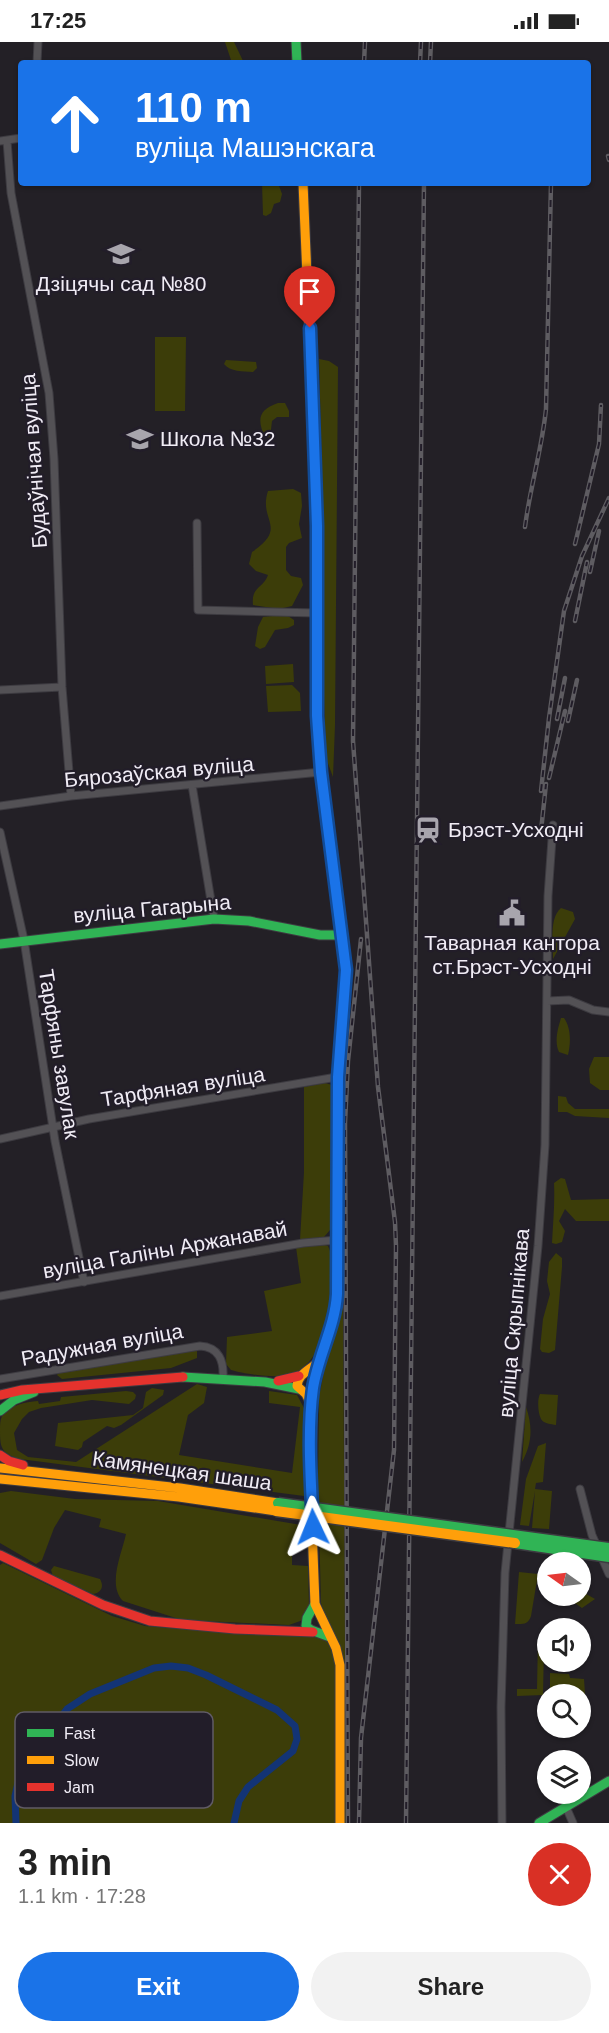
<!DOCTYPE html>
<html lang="en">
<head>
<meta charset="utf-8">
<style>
	:root { --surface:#fff; --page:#f2f2f2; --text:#222; --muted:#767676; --accent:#1a73e8 }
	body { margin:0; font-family:Arial,sans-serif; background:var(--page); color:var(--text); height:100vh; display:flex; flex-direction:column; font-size:22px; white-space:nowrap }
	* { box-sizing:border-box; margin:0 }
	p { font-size:20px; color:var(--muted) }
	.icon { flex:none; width:33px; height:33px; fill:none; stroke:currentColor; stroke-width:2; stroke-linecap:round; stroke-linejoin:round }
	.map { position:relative; height:1781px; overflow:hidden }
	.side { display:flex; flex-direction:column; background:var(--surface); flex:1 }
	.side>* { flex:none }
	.guide { position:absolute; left:18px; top:18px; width:573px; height:126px; border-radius:6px; box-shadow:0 2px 4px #0004; background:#1a73e8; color:#fff; overflow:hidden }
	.needle { width:39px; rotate:284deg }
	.fabs { position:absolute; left:537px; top:1510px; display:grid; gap:12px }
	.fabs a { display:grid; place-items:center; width:54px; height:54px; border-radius:50%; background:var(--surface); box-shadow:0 2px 4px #0004; font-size:30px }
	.pin { position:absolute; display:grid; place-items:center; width:51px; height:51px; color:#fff; margin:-62px -26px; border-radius:50% 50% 50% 0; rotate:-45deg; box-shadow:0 0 6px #0007 }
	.pin .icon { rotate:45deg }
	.me { position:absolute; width:66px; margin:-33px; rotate:358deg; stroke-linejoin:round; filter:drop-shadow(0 0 4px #0008) }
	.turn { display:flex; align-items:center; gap:21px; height:126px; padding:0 18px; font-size:27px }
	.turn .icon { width:78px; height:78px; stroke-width:2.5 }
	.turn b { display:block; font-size:42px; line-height:51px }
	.round { display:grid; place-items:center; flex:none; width:63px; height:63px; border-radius:32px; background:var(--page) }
	.summary { display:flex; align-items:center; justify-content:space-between; height:102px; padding:0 18px }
	h1 { font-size:36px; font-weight:800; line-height:45px }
	.cta { display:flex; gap:12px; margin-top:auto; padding:12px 18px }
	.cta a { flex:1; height:69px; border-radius:36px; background:var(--accent); color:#fff; font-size:24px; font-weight:800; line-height:69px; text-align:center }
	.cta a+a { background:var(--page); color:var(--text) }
	.status { display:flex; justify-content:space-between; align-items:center; height:42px; padding:0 30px; background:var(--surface); direction:ltr }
	.status svg { height:16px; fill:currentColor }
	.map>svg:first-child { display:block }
	.green { fill:#3c3d09 }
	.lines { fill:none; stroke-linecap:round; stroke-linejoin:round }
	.canal { stroke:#133475; stroke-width:7 }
	.street-casing { stroke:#3d3b41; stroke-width:9 }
	.fast-casing { stroke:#3d3b41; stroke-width:11 }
	.slow-casing { stroke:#3d3b41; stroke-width:11 }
	.jam-casing { stroke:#3d3b41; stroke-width:11 }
	.street { stroke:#535155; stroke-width:7 }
	.fast { stroke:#30b455; stroke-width:9 }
	.slow { stroke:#ff9f0a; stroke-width:9 }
	.jam { stroke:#e5322d; stroke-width:9 }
	.rail-casing { stroke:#5e5c61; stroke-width:4.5 }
	.rail { stroke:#221d29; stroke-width:2; stroke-dasharray:7; stroke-linecap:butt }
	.fast-bridge-casing { stroke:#3d3b41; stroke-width:13; stroke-linecap:butt }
	.slow-bridge-casing { stroke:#3d3b41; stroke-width:13; stroke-linecap:butt }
	.fast-bridge { stroke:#30b455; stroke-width:10 }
	.slow-bridge { stroke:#ff9f0a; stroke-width:10 }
	.route-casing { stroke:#114b97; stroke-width:15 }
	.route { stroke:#1a73e8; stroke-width:10 }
	.labels { text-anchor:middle; stroke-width:4.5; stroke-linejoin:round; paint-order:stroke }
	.poi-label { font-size:21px; fill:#f0ecf5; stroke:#221d29 }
	.street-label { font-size:21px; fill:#f0ecf5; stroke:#221d29 }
	.key { fill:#221d29; stroke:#605b66; stroke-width:1.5 }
	.key-label { font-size:16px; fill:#f0ecf5 }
</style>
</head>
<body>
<div class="status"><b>17:25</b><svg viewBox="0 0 49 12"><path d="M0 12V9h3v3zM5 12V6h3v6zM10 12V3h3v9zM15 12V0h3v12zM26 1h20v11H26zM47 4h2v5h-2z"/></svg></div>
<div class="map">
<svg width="609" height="1781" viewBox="0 0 609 1781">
	<rect width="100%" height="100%" fill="#232026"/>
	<path class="green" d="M225,0H234L244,21H232Z
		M262,141H278L282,152L280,160L274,162L271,171L266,174L263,173Z
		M155,295H186L185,369H155Z
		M319,317L329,319L338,325L335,683L333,735L326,716L323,624V470Z
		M226,318L256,320L257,326L253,330C243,329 230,330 224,322Z
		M278,361H285L289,369V375H277L272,379L270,396H265C257,377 258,368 278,361Z
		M293,447L301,451L302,464L299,482L302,496L289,501L286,505V528L291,534L301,536L303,543L292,564L279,567L253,563C251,544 263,547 268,533L256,529L249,522L252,510C289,485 258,479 268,449Z
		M272,574H288L294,578V583L288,586L275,588L265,605L260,607L255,604L258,585L263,575Z
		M293,622L294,640L266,642L265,624Z
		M292,643L300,651L301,669L268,670L266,644Z
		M561,866L573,870L575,877L553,917C553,902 549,876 561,866Z
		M561,976H564C571,986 571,1000 568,1013L559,1010C554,1000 558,986 561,976Z
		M594,1015H609V1048H600L590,1041L589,1027Z
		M325,1041L332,1043V1046L330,1188L324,1195L300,1198L304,1130V1045Z
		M558,1054L566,1055L568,1061L575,1067H609V1076L575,1074L567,1070H558Z
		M561,1136L565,1137L571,1158L609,1157V1179H576L565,1167L559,1179L565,1189L562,1200L556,1202L552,1201C553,1181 555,1161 554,1141Z
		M321,1202L328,1204C332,1212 332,1221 332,1231C334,1262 327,1314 295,1331C282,1338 244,1332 231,1328L226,1322L227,1295L272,1289L264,1249L301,1241L296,1205Z
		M556,1211L562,1216V1225L555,1308L549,1311L542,1310L540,1307L543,1277L550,1252L547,1239L549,1220Z
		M343,1261L346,1781H343V1614L340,1604L328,1584L321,1561L318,1441L319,1355L324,1329Z
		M193,1308L197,1309V1316L171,1326L62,1337L57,1333L58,1331Z
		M197,1342L207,1345L204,1361L188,1373L179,1413L292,1431L300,1365L269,1361V1349L297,1353L304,1366V1454L20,1417C1,1411 0,1406 0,1388C0,1383 0,1378 2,1374C10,1363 25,1360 38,1359L39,1362L60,1359L61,1355L126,1349L133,1350L136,1353L135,1357L129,1362L92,1358L41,1366L29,1370L22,1377L14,1391L17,1408L28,1415L76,1420Z
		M152,1346L164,1348L163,1353L121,1383L114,1386L107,1384L83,1400L82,1405L78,1408L55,1404L58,1381L133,1373L143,1366L146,1350Z
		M540,1352L558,1353L556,1383C551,1382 544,1382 541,1377C538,1371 537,1358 540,1352Z
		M526,1365C533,1385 532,1402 522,1420Z
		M546,1401L543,1440L536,1441L535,1447L552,1449L549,1487L532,1486L535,1449L529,1484L520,1483L526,1437L538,1404Z
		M11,1449L75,1457L158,1459L301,1483L300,1507L292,1509V1523L308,1524L309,1564L303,1578L289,1583L182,1578L123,1559C107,1543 122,1511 126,1492L99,1485L101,1477L65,1468L54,1486L42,1518L36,1522L0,1501V1451Z
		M3,1521L112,1574L145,1584L260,1593L314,1592L325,1597L328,1601L334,1613L336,1624L337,1781H0V1523Z
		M54,1524L100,1537C104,1544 102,1551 93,1552L53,1534L51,1528Z
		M519,1530L538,1532L531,1574C528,1583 523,1582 515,1582Z
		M581,1549L595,1557L582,1566L569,1557L559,1554H580Z
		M538,1596L544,1604L543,1653L517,1654V1647H537Z
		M550,1631L569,1632L570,1636L584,1637L585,1652H573L572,1647H550Z"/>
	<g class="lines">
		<path class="canal" d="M16,1781L15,1754L21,1728L67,1667L90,1652L154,1626L171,1624L188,1626L206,1633L277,1668L295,1684L297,1697L293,1709L248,1745L239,1759L234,1781"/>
		<g class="street-casing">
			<path id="street" d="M37,21L38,0
				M0,99L21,96
				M7,99L11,151L49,351L54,417L62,645L71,754
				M197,481L198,568L317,571
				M0,648L62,645
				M192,743L214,877
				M0,764L71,754L321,730
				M0,790L24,898L55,1099L84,1240
				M547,959L569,958L593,968L609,970
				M0,1097L89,1077L337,1035
				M0,1254L303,1201L337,1198
				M0,1337L200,1304C219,1305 224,1319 223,1336
				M580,1447L592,1493L609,1532
				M566,1765L573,1781
				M502,1781L501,1665L505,1531L538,1204L545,1103L548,854L553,783"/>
		</g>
		<g class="fast-casing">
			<path id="fast" d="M296,0L297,21
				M316,547L317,674L321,730L346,928L337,1035V1128
				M0,902L214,877L249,879L320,893H342
				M183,1335L265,1340L299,1347
				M0,1369L14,1358L34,1350
				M315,1562L307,1576L306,1584L311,1588L330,1595
				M539,1781L609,1739"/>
		</g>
		<g class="slow-casing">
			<path id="slow" d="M303,141L316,444V547
				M311,1362L306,1352L297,1344C298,1331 311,1328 319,1319
				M0,1426L180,1446L278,1461
				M0,1437L179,1455L276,1469
				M312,1485L315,1562L336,1606L340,1623V1781"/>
		</g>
		<g class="jam-casing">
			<path id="jam" d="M278,1339L299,1334
				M0,1353L22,1348L183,1335
				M0,1413L9,1419L23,1423
				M312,1485L311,1439L313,1345L332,1283L337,1252V1128
				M0,1513L103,1563L150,1579L235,1587L313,1590"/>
		</g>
		<use href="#street" class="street"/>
		<use href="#fast" class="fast"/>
		<use href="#slow" class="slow"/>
		<use href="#jam" class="jam"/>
		<g class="rail-casing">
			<path id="rail" d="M364,21L365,0
				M420,21L421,0
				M430,21L431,0
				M608,114L609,118
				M359,141L353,699L378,1045L395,1180L396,1204L394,1408L361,1696L359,1781
				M525,485C530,445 542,407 546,367L551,141
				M575,502L599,402L601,363
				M590,530L599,489
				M575,579L587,520
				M557,677L565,636
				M568,679L577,638
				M549,736L565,669
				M541,749L549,676L564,569L582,514L609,456
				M541,789L546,742
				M348,1781L345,1081L348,1019L361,897
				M406,1781L424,141"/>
		</g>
		<use href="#rail" class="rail"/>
		<g class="fast-bridge-casing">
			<path id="fast-bridge" d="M278,1461L609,1506
				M515,1501L609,1515"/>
		</g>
		<g class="slow-bridge-casing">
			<path id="slow-bridge" d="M276,1469L515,1501"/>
		</g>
		<use href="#fast-bridge" class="fast-bridge"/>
		<use href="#slow-bridge" class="slow-bridge"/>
	</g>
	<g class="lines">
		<g class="route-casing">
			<path id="route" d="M310,286L317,484V674L321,730L346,928L338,1035L337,1252C335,1285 318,1314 313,1346C307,1390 311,1441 313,1485"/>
		</g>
		<use href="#route" class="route"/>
	</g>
	<defs>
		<g id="school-bare" transform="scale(2.07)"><path d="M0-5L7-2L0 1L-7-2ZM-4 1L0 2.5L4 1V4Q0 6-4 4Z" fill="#a8a5ad" stroke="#221d29" stroke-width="2.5" paint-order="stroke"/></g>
		<g id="station-bare" transform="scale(2.07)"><path d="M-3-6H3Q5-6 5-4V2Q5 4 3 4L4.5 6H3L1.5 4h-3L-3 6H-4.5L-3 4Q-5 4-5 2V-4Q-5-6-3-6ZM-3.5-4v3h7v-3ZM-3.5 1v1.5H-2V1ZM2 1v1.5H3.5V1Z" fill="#a8a5ad" stroke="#221d29" stroke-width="2.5" paint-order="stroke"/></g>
		<g id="civic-bare" transform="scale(2.07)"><path d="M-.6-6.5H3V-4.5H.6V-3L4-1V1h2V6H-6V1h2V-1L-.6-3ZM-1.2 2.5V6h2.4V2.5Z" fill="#a8a5ad" stroke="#221d29" stroke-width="2.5" paint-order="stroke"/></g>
	</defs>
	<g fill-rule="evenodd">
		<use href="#school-bare" x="121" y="212"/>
		<use href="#school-bare" x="140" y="397"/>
		<use href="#station-bare" x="428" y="788"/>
		<use href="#civic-bare" x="512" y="871"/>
	</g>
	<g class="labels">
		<g class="poi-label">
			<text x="121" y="249">Дзіцячы сад №80</text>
			<text x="160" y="404" text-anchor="start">Школа №32</text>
			<text x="448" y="795" text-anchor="start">Брэст-Усходні</text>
			<text x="512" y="908">Таварная кантора<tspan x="512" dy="24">ст.Брэст-Усходні</tspan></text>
		</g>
		<g class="street-label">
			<text transform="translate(34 419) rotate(-94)" y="7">Будаўнічая вуліца</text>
			<text transform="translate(159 730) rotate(-5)" y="7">Бярозаўская вуліца</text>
			<text transform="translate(152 867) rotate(-5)" y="7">вуліца Гагарына</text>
			<text transform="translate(59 1012) rotate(81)" y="7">Тарфяны завулак</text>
			<text transform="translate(183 1045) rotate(-9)" y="7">Тарфяная вуліца</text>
			<text transform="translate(165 1208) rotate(-10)" y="7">вуліца Галіны Аржанавай</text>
			<text transform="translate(514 1281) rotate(-85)" y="7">вуліца Скрыпнікава</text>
			<text transform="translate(102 1303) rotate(-10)" y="7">Радужная вуліца</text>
			<text transform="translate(182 1429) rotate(8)" y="7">Камянецкая шаша</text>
		</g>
	</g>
	<rect x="15" y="1670" width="198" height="96" rx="9" class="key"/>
	<rect x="27" y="1687" width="27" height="8" fill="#30b455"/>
	<rect x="27" y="1714" width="27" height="8" fill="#ff9f0a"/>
	<rect x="27" y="1741" width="27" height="8" fill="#e5322d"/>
	<g class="key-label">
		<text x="64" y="1697">Fast</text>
		<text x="64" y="1724">Slow</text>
		<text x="64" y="1751">Jam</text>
	</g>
</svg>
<div class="fabs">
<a><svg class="needle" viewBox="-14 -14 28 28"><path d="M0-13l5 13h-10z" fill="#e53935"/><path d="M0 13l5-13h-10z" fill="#767676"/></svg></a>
<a><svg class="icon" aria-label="sound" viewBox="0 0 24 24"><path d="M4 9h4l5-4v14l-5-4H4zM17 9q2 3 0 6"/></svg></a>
<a><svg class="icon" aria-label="search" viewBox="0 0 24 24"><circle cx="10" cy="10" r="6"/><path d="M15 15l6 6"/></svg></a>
<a><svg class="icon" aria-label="layers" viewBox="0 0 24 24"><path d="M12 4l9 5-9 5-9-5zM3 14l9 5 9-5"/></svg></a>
</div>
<div class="pin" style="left:310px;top:286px;background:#d93025"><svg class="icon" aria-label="arrive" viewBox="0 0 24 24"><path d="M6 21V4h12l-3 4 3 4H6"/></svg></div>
<svg class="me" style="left:313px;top:1485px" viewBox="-20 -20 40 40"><path d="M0-17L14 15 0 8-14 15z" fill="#1a73e8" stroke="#fff" stroke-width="4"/></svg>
<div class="guide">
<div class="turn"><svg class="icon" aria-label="ahead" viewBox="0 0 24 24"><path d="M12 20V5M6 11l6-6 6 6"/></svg><div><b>110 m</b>вуліца Машэнскага</div></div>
</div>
</div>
<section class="side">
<div class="summary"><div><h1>3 min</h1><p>1.1 km · 17:28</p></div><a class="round" style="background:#d93025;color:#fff"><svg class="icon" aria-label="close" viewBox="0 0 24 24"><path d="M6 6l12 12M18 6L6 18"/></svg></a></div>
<div class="cta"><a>Exit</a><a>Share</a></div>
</section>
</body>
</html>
